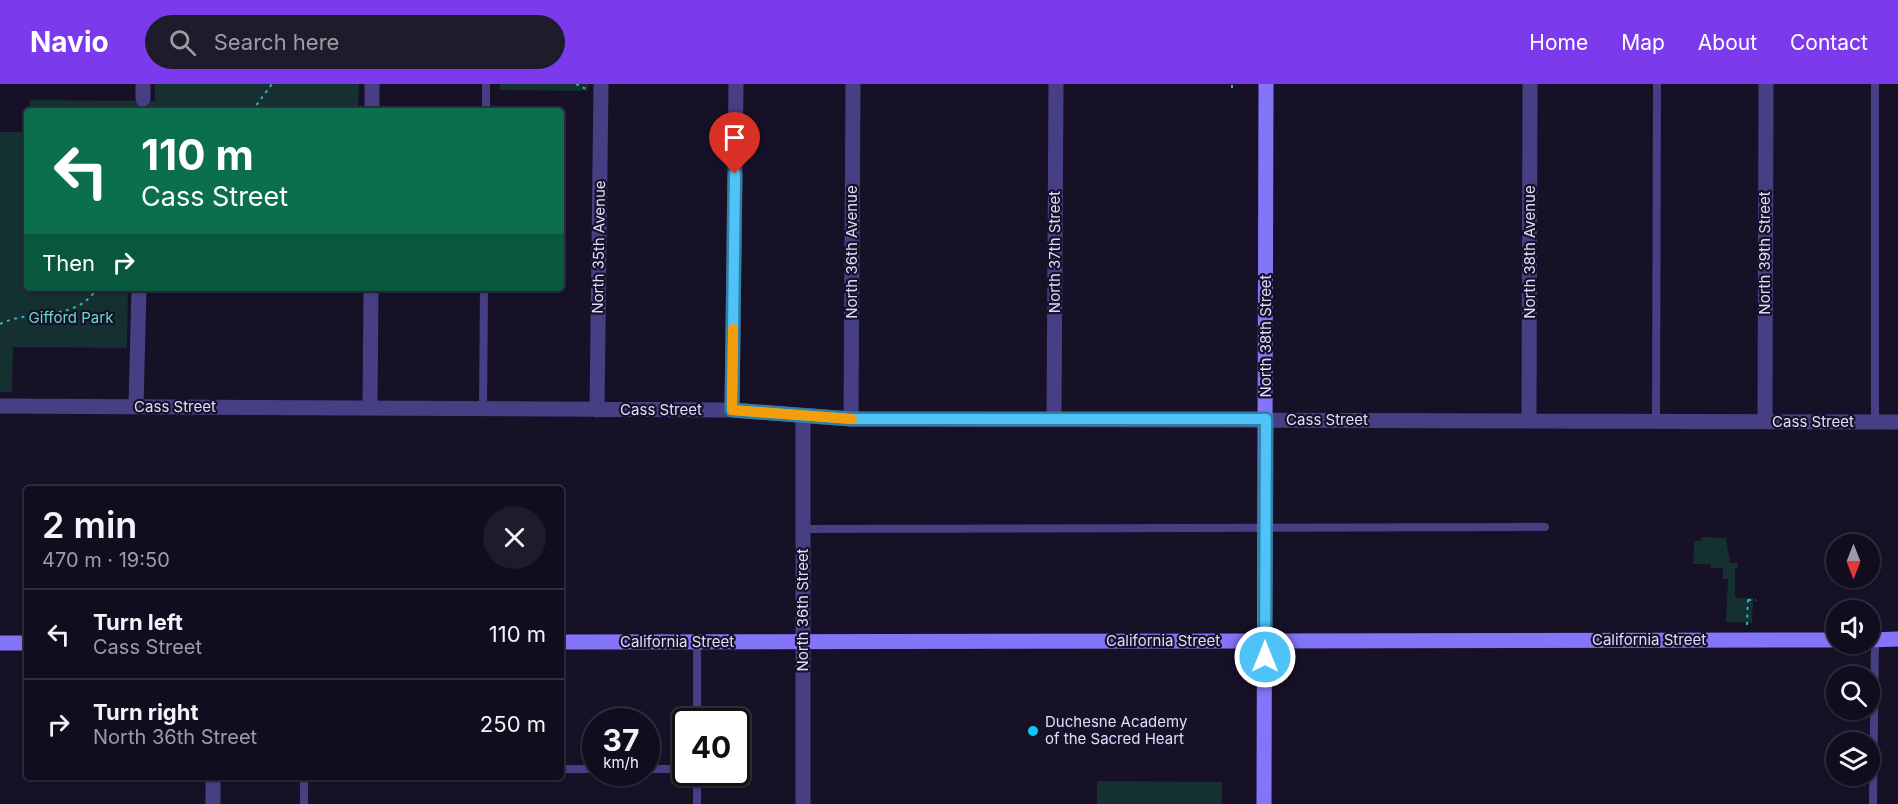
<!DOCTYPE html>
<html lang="en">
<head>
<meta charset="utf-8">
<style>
	:root { --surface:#110d1e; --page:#1e1b2b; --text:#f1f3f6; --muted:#9c9ca4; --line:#302d3c; --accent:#7c3aed }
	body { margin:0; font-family:Inter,sans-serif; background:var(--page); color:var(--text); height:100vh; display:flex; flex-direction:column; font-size:22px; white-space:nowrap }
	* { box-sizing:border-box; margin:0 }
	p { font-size:20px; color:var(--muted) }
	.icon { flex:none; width:33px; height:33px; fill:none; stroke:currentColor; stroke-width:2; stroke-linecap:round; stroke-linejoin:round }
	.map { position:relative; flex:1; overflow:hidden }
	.side { position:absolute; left:24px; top:402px; width:540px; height:294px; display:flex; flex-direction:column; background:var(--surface); border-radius:6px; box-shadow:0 2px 4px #0004,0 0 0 2px var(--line) }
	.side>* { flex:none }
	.banner { position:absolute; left:24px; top:24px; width:540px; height:183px; border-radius:6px; box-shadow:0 2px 4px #0004,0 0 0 2px var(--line); background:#0b6e4f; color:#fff; overflow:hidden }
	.needle { width:39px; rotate:180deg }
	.buttons { position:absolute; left:1826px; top:450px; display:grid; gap:12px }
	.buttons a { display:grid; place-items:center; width:54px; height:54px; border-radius:50%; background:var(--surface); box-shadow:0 2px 4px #0004,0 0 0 2px var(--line); font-size:30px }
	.speed { position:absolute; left:582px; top:624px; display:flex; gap:12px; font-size:30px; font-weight:700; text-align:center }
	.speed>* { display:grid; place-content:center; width:78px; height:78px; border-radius:50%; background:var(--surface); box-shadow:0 2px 4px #0004,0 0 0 2px var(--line); line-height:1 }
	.speed small { font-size:15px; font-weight:400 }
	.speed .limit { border:3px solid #111; border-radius:9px; background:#fff; color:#111 }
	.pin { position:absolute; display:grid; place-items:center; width:51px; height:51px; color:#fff; margin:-62px -26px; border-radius:50% 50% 50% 0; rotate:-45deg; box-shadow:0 0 6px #0007 }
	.pin .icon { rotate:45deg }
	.me { position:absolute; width:66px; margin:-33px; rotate:0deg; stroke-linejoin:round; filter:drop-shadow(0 0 4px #0008) }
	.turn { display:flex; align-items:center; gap:21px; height:126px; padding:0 18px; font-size:27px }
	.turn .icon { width:78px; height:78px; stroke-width:2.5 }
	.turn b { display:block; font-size:42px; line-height:51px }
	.then { display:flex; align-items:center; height:57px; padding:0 18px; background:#0003; gap:12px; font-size:22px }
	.round { display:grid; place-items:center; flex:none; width:63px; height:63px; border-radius:32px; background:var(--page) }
	.overview { display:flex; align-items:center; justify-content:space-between; height:102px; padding:0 18px }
	h1 { font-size:36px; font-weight:600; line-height:45px }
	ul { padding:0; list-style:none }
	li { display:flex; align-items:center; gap:18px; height:90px; padding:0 18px; border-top:2px solid var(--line) }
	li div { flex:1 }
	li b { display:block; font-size:22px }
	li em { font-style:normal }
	header { display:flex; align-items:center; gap:36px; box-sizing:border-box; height:84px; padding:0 30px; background:var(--accent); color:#fff }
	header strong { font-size:28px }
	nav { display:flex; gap:33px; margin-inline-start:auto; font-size:21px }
	.search { width:420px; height:54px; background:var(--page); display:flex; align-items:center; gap:15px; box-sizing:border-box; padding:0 21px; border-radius:33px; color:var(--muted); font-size:22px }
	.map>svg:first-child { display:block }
	.green { fill:#143031 }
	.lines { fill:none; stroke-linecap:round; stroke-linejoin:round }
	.path { stroke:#36b1b5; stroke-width:2; stroke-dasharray:3 4.5; stroke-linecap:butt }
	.lane { stroke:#473f84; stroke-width:8 }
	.street { stroke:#473f84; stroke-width:15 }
	.secondary { stroke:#8475f8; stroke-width:15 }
	.route-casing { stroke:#337fa1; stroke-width:15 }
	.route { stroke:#4fc3f7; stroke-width:10 }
	.slow { stroke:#f59e0b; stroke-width:10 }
	.poi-dot { fill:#0fc8f4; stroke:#171128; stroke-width:2 }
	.labels { text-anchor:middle; stroke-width:4.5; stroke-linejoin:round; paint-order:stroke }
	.street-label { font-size:15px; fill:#e1dafd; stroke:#171128 }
	.park-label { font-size:15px; fill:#68dbc8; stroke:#171128 }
	.poi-label { font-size:15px; fill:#e1dafd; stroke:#171128; text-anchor:start }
</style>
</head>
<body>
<header>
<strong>Navio</strong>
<div class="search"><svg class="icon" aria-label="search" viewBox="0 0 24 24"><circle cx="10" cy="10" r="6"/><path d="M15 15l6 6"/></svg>Search here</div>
<nav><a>Home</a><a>Map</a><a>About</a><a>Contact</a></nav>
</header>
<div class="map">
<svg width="1898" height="720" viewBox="0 0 1898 720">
	<rect width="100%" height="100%" fill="#171128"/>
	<path class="green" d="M155,0H359L358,27H30V16L155,17Z
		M500,0H588V7L500,6Z
		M0,48H27V204H128L127,264L13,263L12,308H0Z
		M1702,453L1726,454L1730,479H1738V484L1735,485V511L1736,514H1753L1752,539L1726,538L1728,495H1723V484H1711L1710,480H1693L1694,457H1701Z
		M1097,697L1222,698V720H1097Z"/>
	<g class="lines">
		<path class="path" d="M576,0L586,5
			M1232,4V0
			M252,27L272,0
			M0,240C32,224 76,239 97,204
			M1748,516H1756
			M1747,541L1748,514"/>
		<path class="lane" d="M1875,0V338
			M486,27V1
			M483,325L484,204
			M1656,337L1657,0
			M803,445L1545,443
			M697,638V557
			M561,685H596
			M646,685H686
			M304,693V720
			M697,720V688
			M1873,720L1875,556"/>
		<path class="street" d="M143,15V0
			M372,27V0
			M0,322L732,326L851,335L1898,338
			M136,323L139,204
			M370,324L371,204
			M597,326L601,0
			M732,326L736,0
			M851,335L853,0
			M1054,336L1056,0
			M1529,337L1530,0
			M1765,337L1766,0
			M213,720V693
			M803,720V332"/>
		<path class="secondary" d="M1869,556L1898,555
			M561,558L1836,556
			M0,559H27
			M1264,720L1266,0"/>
	</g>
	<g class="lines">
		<g class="route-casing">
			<path id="route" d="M735,90L732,326L851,335H1266L1265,573"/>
		</g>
		<use href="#route" class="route"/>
		<path class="slow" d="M733,245L732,326L852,335"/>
	</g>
	<circle class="poi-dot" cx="1033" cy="647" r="6"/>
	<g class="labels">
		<g class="street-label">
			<text transform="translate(599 163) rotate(-89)" y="5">North 35th Avenue</text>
			<text transform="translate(852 168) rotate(-90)" y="5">North 36th Avenue</text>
			<text transform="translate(1055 168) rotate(-90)" y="5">North 37th Street</text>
			<text transform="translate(1530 168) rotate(-90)" y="5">North 38th Avenue</text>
			<text transform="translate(1765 169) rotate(-90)" y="5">North 39th Street</text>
			<text transform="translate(1266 252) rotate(-90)" y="5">North 38th Street</text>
			<text x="175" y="328">Cass Street</text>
			<text x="661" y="331">Cass Street</text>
			<text x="1327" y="341">Cass Street</text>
			<text x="1813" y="343">Cass Street</text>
			<text transform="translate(803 526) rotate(-90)" y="5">North 36th Street</text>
			<text x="1649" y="561">California Street</text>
			<text x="1163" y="562">California Street</text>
			<text x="677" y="563">California Street</text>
		</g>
		<g class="park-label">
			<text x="71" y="239">Gifford Park</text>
		</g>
		<g class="poi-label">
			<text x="1045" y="643">Duchesne Academy<tspan x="1045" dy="17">of the Sacred Heart</tspan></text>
		</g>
	</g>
</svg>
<div class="buttons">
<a><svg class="needle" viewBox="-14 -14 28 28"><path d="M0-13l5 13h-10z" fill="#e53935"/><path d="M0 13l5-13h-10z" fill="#9c9ca4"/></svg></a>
<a><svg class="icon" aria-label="sound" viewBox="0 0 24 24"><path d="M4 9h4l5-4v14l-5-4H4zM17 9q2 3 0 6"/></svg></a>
<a><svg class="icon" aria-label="search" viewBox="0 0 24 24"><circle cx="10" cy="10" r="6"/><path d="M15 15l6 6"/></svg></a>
<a><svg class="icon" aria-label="layers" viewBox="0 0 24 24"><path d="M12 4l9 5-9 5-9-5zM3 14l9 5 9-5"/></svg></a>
</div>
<div class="speed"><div>37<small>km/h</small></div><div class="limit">40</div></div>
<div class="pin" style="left:735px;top:90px;background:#d93025"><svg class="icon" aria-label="arrive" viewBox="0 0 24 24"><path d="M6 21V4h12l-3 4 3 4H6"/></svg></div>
<svg class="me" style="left:1265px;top:573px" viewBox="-20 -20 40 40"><circle r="17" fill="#4fc3f7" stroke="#fff" stroke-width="3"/><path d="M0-11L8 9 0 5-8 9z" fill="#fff"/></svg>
<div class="banner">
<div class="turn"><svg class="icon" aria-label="left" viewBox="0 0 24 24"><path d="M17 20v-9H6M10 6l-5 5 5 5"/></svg><div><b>110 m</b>Cass Street</div></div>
<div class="then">Then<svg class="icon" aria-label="right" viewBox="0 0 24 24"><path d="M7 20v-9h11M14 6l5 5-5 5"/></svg></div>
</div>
<section class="side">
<div class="overview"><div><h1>2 min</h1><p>470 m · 19:50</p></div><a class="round"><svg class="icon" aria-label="close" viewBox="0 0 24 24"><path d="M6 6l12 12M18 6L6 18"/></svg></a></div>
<ul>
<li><svg class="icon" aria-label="left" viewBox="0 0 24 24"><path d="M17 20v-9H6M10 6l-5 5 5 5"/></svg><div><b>Turn left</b><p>Cass Street</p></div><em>110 m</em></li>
<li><svg class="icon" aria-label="right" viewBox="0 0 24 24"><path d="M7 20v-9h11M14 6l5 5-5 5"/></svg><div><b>Turn right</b><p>North 36th Street</p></div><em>250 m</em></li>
</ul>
</section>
</div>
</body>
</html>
